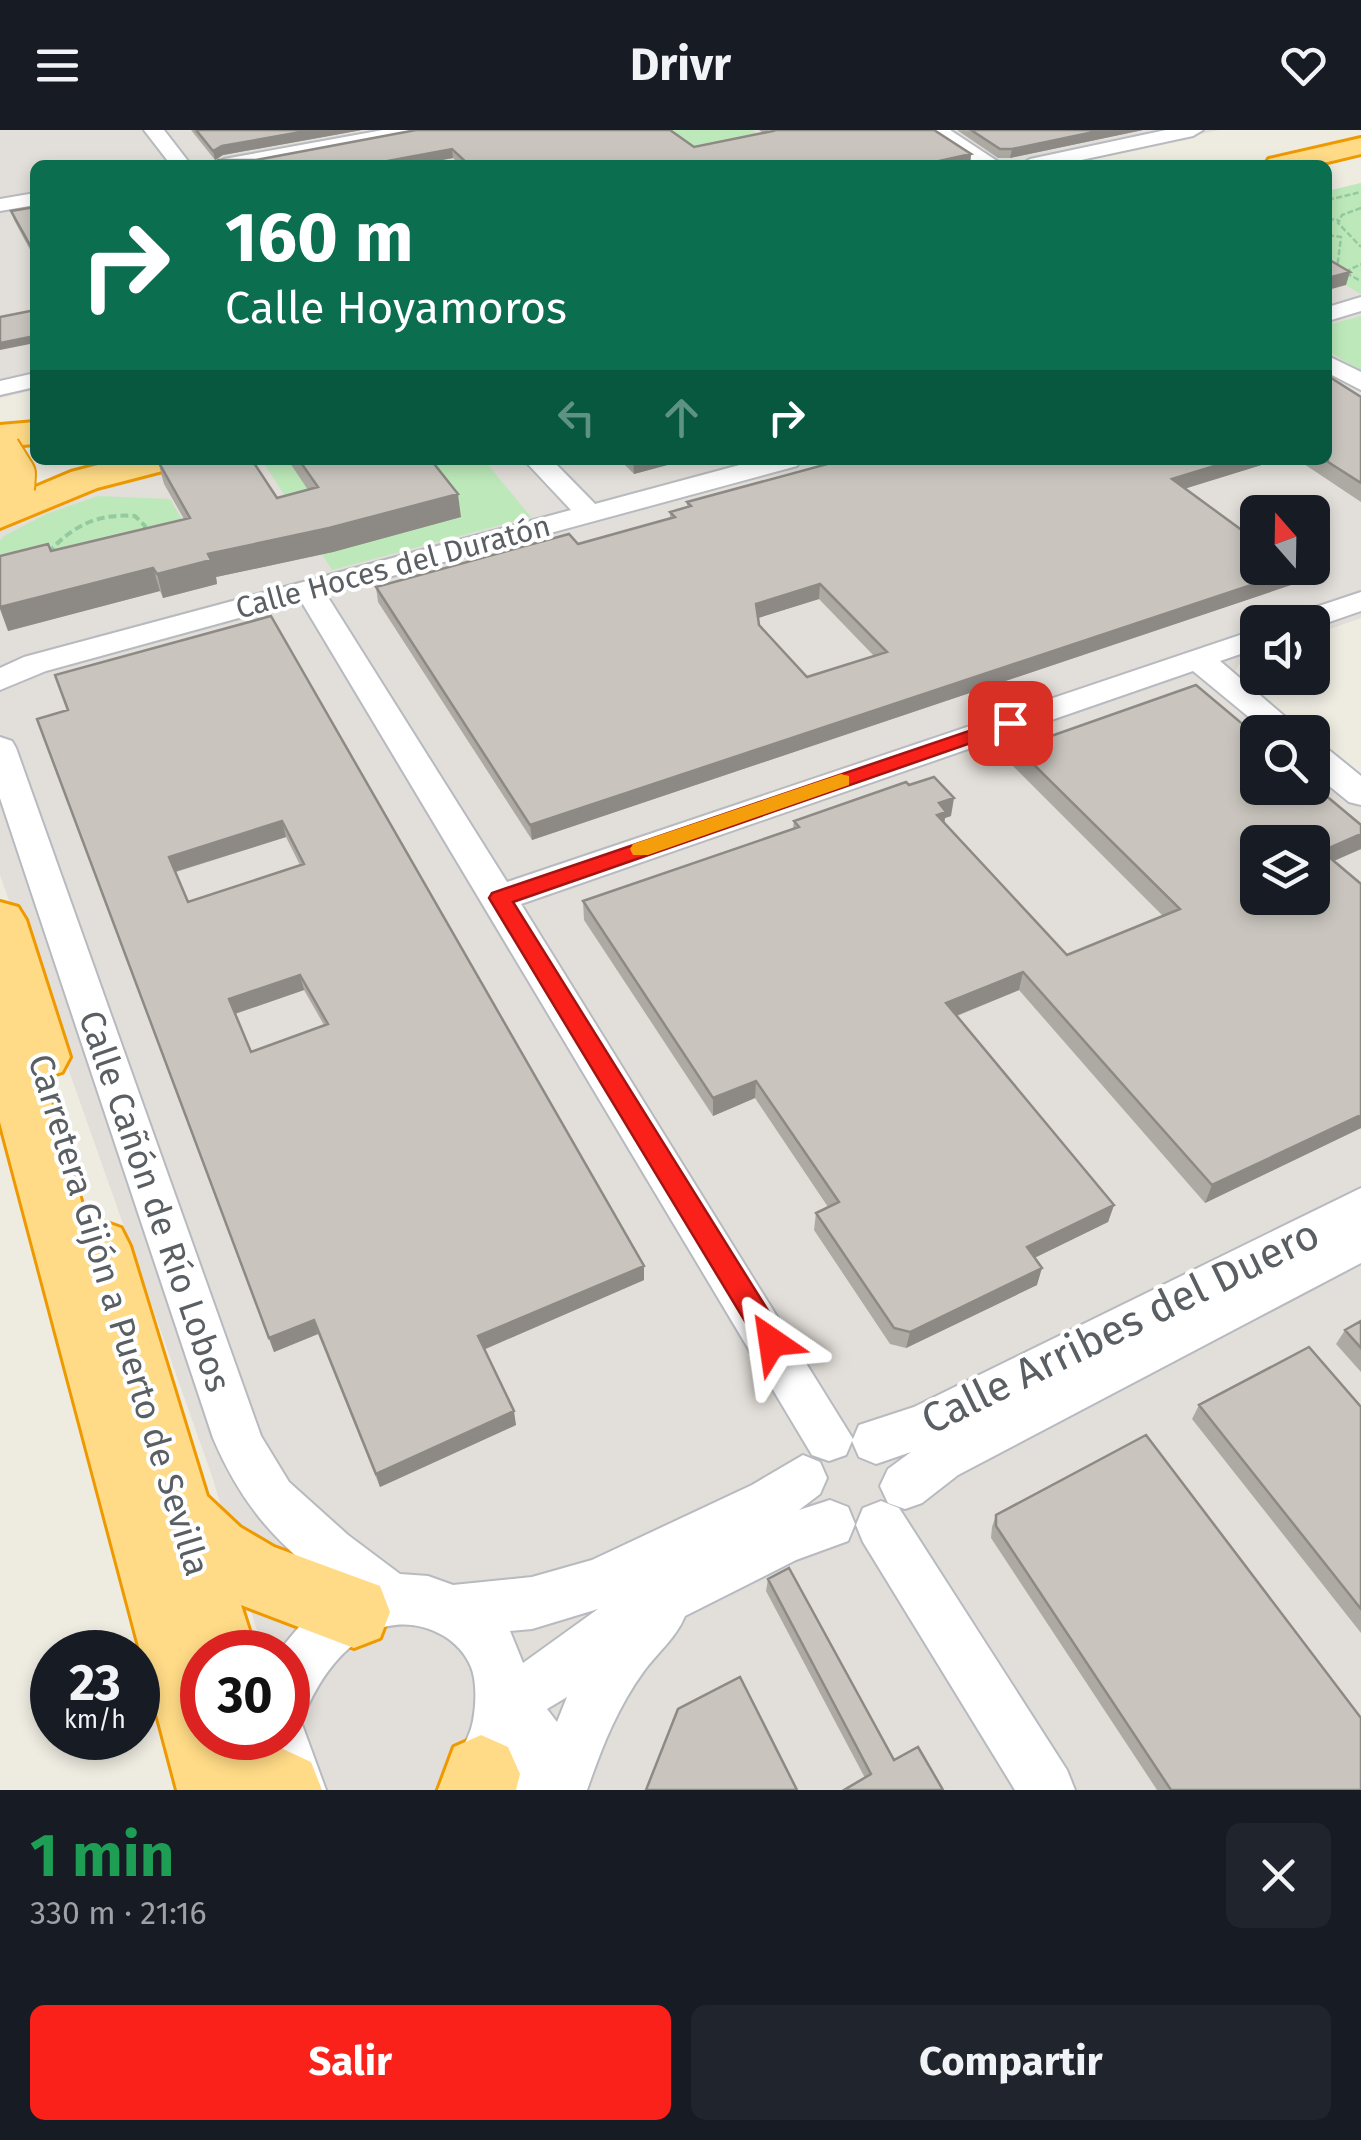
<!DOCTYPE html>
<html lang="es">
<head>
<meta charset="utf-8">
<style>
	:root { --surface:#171b24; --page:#20242c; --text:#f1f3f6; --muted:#9ea1a6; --accent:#fb211b }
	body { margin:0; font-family:"Fira Sans",sans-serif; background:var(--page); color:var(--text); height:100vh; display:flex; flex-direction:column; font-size:38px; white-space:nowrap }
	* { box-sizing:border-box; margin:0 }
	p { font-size:32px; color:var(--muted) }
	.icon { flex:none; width:55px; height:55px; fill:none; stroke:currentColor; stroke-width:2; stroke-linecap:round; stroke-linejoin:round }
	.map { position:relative; height:1660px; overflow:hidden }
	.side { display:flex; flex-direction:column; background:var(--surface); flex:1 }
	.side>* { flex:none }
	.banner { position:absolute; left:30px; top:30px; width:1302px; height:305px; border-radius:15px; box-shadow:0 5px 15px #0003; background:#0b6e4f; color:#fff; overflow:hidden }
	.needle { width:65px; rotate:340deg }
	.controls { position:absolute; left:1240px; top:365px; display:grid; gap:20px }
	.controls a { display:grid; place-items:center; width:90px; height:90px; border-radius:15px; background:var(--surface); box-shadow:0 5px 15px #0003; font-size:50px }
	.speed { position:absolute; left:30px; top:1500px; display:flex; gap:20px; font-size:50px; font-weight:700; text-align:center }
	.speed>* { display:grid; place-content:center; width:130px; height:130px; border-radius:50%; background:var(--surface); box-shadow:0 5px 15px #0003; line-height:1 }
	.speed small { font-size:25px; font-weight:400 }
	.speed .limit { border:15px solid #d22; background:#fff; color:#111 }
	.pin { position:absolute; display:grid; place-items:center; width:85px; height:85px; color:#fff; margin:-42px; border-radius:20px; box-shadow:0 5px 15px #0006 }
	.me { position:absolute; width:110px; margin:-55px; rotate:328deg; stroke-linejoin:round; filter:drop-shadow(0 0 8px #0008) }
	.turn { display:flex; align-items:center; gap:35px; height:210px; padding:0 30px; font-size:45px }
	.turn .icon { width:130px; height:130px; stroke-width:2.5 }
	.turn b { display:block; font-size:70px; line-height:85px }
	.lanes { display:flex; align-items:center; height:95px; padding:0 30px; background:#0003; justify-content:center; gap:50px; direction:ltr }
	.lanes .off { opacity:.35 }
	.round { display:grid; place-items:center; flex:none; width:105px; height:105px; border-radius:15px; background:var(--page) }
	.headline { display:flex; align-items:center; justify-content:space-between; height:170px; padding:0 30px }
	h1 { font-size:60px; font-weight:700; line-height:75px; color:#1e9e55 }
	.primary-button { display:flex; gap:20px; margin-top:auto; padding:20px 30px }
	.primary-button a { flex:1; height:115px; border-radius:15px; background:var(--accent); color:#fff; font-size:40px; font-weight:700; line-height:115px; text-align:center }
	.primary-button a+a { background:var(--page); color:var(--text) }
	header { display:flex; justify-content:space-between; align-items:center; height:130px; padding:0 30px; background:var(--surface); font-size:45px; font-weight:700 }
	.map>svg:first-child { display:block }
	.industrial { fill:#e2ded9; fill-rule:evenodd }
	.green { fill:#bde9ba }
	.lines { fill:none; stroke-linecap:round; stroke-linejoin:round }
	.minor-casing { stroke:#b7babf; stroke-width:4 }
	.highway-casing { stroke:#ef9900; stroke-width:6 }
	.path-far1 { stroke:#93caa0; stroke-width:2.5; stroke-dasharray:6 2.5; stroke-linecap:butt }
	.path { stroke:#93caa0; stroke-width:4; stroke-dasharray:8 4; stroke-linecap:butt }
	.minor { fill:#fff; fill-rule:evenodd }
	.highway { fill:#ffdb87; fill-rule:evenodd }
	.highway-bridge-casing { stroke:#ef9900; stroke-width:44; stroke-linecap:butt }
	.highway-bridge { stroke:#ffdb87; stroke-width:40 }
	.wall { fill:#ada9a3; fill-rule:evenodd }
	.shaded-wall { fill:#8d8a85 }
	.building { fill:#c9c5be; stroke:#8d8a85; stroke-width:2.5; fill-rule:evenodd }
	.route { fill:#fb211b; stroke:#a31512; stroke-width:2.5 }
	.slow { fill:#f59e0b }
	.labels { text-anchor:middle; stroke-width:8; stroke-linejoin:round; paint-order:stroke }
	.far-street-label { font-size:30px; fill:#5a5f64; stroke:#fff }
	.street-label { font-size:35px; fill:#5a5f64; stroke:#fff }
	.near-street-label { font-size:42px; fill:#5a5f64; stroke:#fff }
</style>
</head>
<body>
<header><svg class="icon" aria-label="menu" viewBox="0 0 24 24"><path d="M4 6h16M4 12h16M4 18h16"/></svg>Drivr<svg class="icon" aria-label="heart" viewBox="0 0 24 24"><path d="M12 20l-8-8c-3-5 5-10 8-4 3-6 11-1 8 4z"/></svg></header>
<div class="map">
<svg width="1361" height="1660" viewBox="0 0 1361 1660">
	<rect width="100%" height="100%" fill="#eeebe1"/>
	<path class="industrial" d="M0,0H1219L1061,35H35V260L0,268Z
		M1361,53V488L1313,505L1312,492H1258L1257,524L1240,533L1235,541L1242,551L1304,602H1258V658H1312L1313,609L1361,649V1660H303L287,1608L288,1522H263L213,1349L0,745V359L156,343L210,330H1328V61ZM1258,382H1312V438H1258ZM1258,712H1312V768H1258Z"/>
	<path class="green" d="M667,0H752L764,8L696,22Z
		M1361,53V164L1328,145V61Z
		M1361,186V241L1328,221V195Z
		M262,330H484L531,387L332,440Z
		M98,366L170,369L190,404L0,452V410L4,406L46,384Z"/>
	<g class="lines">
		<g class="minor-casing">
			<path id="minor" d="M144,0H164L191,35H171Z
				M383,0H425L415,6L257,35H214L224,29Z
				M926,0H950L1003,35H979Z
				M1166,0H1203L1193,6L1058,35H1020L1030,29Z
				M35,63V75L0,81V69Z
				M1361,167V181L1328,191V177Z
				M1328,226L1361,242V260L1328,243Z
				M35,243V257L0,265V251Z
				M524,330H552L595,374L758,330H801L797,336L326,464L507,752L1258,499V518L1220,531L1303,602H1267L1193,541L521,774L853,1309L859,1295L914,1277L1361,1058V1133L958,1345L922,1373L905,1379L888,1373L880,1356L888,1339L911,1322L876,1334L859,1327L852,1311L846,1325L829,1331L812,1325L301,471L46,541L0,560V538L24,527L571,380Z
				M1361,462V481L1312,498V492H1285L1289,486Z
				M0,607L12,611L16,618L261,1306L289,1352L348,1405L400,1444L428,1446L453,1455L532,1447L592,1430L752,1355L803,1325L820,1332L827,1348L820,1364L799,1380L830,1370L848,1377L855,1394L848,1411L796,1430L685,1486C676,1508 658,1522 644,1541C617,1578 602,1617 587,1660H513L514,1632L500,1660H438C448,1636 468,1617 473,1591C476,1575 477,1552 471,1537C456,1500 406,1484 372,1502C341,1519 321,1547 307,1578L291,1585L300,1589L326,1660H267L254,1608H288V1522H278L314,1479L341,1463C280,1416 244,1381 213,1308L0,668ZM598,1479L523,1533L510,1501L532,1499ZM567,1567L557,1592L547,1579Z
				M1312,614L1324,616L1361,646V675L1349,672L1312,642Z
				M881,1371L899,1378L1067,1640L1075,1660H1015L863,1412L856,1395L863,1378Z"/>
		</g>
		<g class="highway-casing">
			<path id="highway" d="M1361,8V24L1315,35H1265L1269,29Z
				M35,292V314L0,317V295Z
				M117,330H180L174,338L97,358L0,398V372L71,342Z
				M0,772L18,777L26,790L70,927L62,942L44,948L88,1094L99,1090L121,1098L130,1116L207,1366L240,1397L274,1417L380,1456L390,1482L380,1508L354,1518L241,1475L256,1522H202V1608H276L283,1619L311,1632L322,1660H177L0,992Z
				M481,1605L508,1617L520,1644L516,1660H438L454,1617Z"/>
		</g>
		<path class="path-far1" d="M1328,70L1361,62
			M1361,78L1342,85L1338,93L1361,117
			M1328,89L1338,90
			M1328,105L1341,107L1337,139
			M1345,142L1361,134
			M1346,143L1361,151"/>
		<path class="path" d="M48,423C72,396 98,383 135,386L145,396L144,405"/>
		<use href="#minor" class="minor"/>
		<use href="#highway" class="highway"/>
		<g class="highway-bridge-casing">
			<path id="highway-bridge" d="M0,320L15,344L14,359"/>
		</g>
		<use href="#highway-bridge" class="highway-bridge"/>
	</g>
	<path class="wall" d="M191,0H362L223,25L215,30Z
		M416,0L694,17L763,3L759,0H934L971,24L970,33L963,35H460L453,28L415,35H219V30H256Z
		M957,0H1143L1010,28H998Z
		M35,77V129L14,90L11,81Z
		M1361,267V372L1298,330H1328Z
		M288,330H431L461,387L333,422L216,447L217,454L163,468L160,461L8,501L51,421L184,389L164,354L158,331L277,368L308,360Z
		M620,330H686L634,344Z
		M843,330H1278L1185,358L1296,440L1291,455L532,710L378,472L376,457L578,414L670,388V382L687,377V372ZM819,469L874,526L807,547L759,495L758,488Z
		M271,486L644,1136V1150L484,1219L516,1295L380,1357L318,1204L274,1222L37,589L68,580ZM286,707L300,735L188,772L176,742ZM304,860L324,895L251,922L235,884Z
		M1017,618L1361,719L1334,731L1361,754V998L1205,1073L1019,860L957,886L1114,1075L1108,1092L1034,1128L1037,1155L906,1218L890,1214L814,1100L816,1083L828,1077L755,968L713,986L584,790L583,771L793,698L794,691L951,686L945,688L944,693L1067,825L1163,786L1013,636Z
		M1361,1191V1242L1336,1214L1345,1200Z
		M1199,1275L1361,1277V1503L1192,1289Z
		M996,1385L1361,1660H1157L991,1408L992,1397Z
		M768,1449L894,1630L865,1648L766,1461Z"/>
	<path class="shaded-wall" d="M312,0H362L223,25L215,30L213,21L222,16Z
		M1103,0H1143L1010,28L1012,19Z
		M452,19L453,28L415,35H366Z
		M971,24L970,33L963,35H921Z
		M1350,142L1346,155L1328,160V148Z
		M35,206V213L0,220V213Z
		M633,330H686L634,344Z
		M1234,330H1278L1168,364L1172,349Z
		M458,364L461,387L333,422L216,447L217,454L163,468L157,444L208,424Z
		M153,438L160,461L8,501L0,479V477Z
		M1296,440L1291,455L532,710L530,695Z
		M820,454L819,469L755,489L756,474Z
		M954,668L951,686L945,688L943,700L934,703L939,673Z
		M282,691L286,707L174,742L169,727Z
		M1361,704V719L1315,739L1322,721Z
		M1023,842L1019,860L943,891L946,873Z
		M300,845L304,860L234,884L229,869Z
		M756,951L755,968L713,986V968Z
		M1361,985V998L1205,1073L1212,1055Z
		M1114,1075L1108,1092L1022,1134L1027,1117Z
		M644,1136V1150L481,1221L478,1206Z
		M1042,1138L1037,1155L906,1218L910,1202Z
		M314,1190L318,1204L274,1222L269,1208Z
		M514,1281L516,1295L380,1357L376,1344Z"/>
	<path class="building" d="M196,0H312L222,16L213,21Z
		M416,0H670L694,17L773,1L772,0H934L971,24L921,35H469L452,19L366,35H219L223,34L219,30H256Z
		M971,0H1103L1012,19H1000Z
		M35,77V124L11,81Z
		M1328,129L1350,142L1328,148Z
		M35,180V206L0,213V187Z
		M1328,246L1361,267V353L1325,330H1328Z
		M164,330H252L277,368L318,357L299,330H431L458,364L329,398L208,424L211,430L157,444L153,438L0,477V426L48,414L51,421L190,388L158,331Z
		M842,330H1234L1172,349L1258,412V438H1293L1296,440L530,695L376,457L569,404L578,414L675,387L670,382L691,376L687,372ZM820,454L887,522L807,547L759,495L756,474Z
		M271,486L644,1136L478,1206L514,1281L376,1344L314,1190L269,1208L37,589L68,580L55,545ZM282,691L304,734L188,772L169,727ZM300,845L328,894L251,922L229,869Z
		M1196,555L1258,607V658H1312V654L1361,695V704L1322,721L1361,754V985L1212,1055L1023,842L946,873L1114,1075L1027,1117L1042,1138L910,1202L894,1198L816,1083L839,1072L756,951L713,968L583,771L799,697L794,691L906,652L909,655L934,647L954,668L939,673L946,682L937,685L1067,825L1180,779L1017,618ZM1258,712H1312V768H1258Z
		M1361,1191V1218L1345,1200Z
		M1309,1217L1361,1277V1479L1199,1275Z
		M1146,1305L1361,1588V1660H1171L996,1396V1385Z
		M789,1438L894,1630L918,1617L943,1660H844L871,1644L768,1449Z
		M740,1547L797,1660H646L678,1579Z"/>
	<path class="route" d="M1010,587L1020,593L1017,597L513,772L782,1203L786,1212L782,1221L772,1224L763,1221L489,768L492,763Z"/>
	<path class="slow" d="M841,644L849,646V655L648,725H633L630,719L633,714Z"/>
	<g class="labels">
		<g class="far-street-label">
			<text transform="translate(393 437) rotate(-15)" y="10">Calle Hoces del Duratón</text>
		</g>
		<g class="street-label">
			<text transform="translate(155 1071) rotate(71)" y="12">Calle Cañón de Río Lobos</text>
			<text transform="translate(119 1185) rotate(73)" y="12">Carretera Gijón a Puerto de Sevilla</text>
		</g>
		<g class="near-street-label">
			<text transform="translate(1120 1196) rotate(-26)" y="15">Calle Arribes del Duero</text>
		</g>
	</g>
</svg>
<div class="controls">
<a><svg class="needle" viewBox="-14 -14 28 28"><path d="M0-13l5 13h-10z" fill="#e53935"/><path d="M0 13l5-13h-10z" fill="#9ea1a6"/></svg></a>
<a><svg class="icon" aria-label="sound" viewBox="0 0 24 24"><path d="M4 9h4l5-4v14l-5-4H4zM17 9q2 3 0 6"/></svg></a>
<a><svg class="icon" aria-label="search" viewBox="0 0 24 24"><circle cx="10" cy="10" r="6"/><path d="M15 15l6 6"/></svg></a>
<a><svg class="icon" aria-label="layers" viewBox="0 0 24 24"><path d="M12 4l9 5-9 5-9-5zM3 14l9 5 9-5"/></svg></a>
</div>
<div class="speed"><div>23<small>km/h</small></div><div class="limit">30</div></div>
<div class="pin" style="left:1010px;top:593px;background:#d93025"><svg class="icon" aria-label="arrive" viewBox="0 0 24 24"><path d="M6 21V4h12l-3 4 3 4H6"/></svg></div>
<svg class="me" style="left:772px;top:1212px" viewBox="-20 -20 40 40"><path d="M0-17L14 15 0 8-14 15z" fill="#fb211b" stroke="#fff" stroke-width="4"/></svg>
<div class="banner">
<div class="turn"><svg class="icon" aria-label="right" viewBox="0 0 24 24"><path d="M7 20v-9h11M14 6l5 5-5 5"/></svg><div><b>160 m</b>Calle Hoyamoros</div></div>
<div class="lanes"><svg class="icon off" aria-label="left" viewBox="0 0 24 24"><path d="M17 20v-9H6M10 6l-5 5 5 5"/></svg><svg class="icon off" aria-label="ahead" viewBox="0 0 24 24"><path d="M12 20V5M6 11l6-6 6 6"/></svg><svg class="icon" aria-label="right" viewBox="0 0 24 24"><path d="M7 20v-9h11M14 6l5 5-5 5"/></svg></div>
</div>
</div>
<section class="side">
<div class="headline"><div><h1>1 min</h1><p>330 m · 21:16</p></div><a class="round"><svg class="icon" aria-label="close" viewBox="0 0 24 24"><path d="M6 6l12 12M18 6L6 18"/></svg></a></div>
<div class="primary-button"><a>Salir</a><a>Compartir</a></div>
</section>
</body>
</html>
